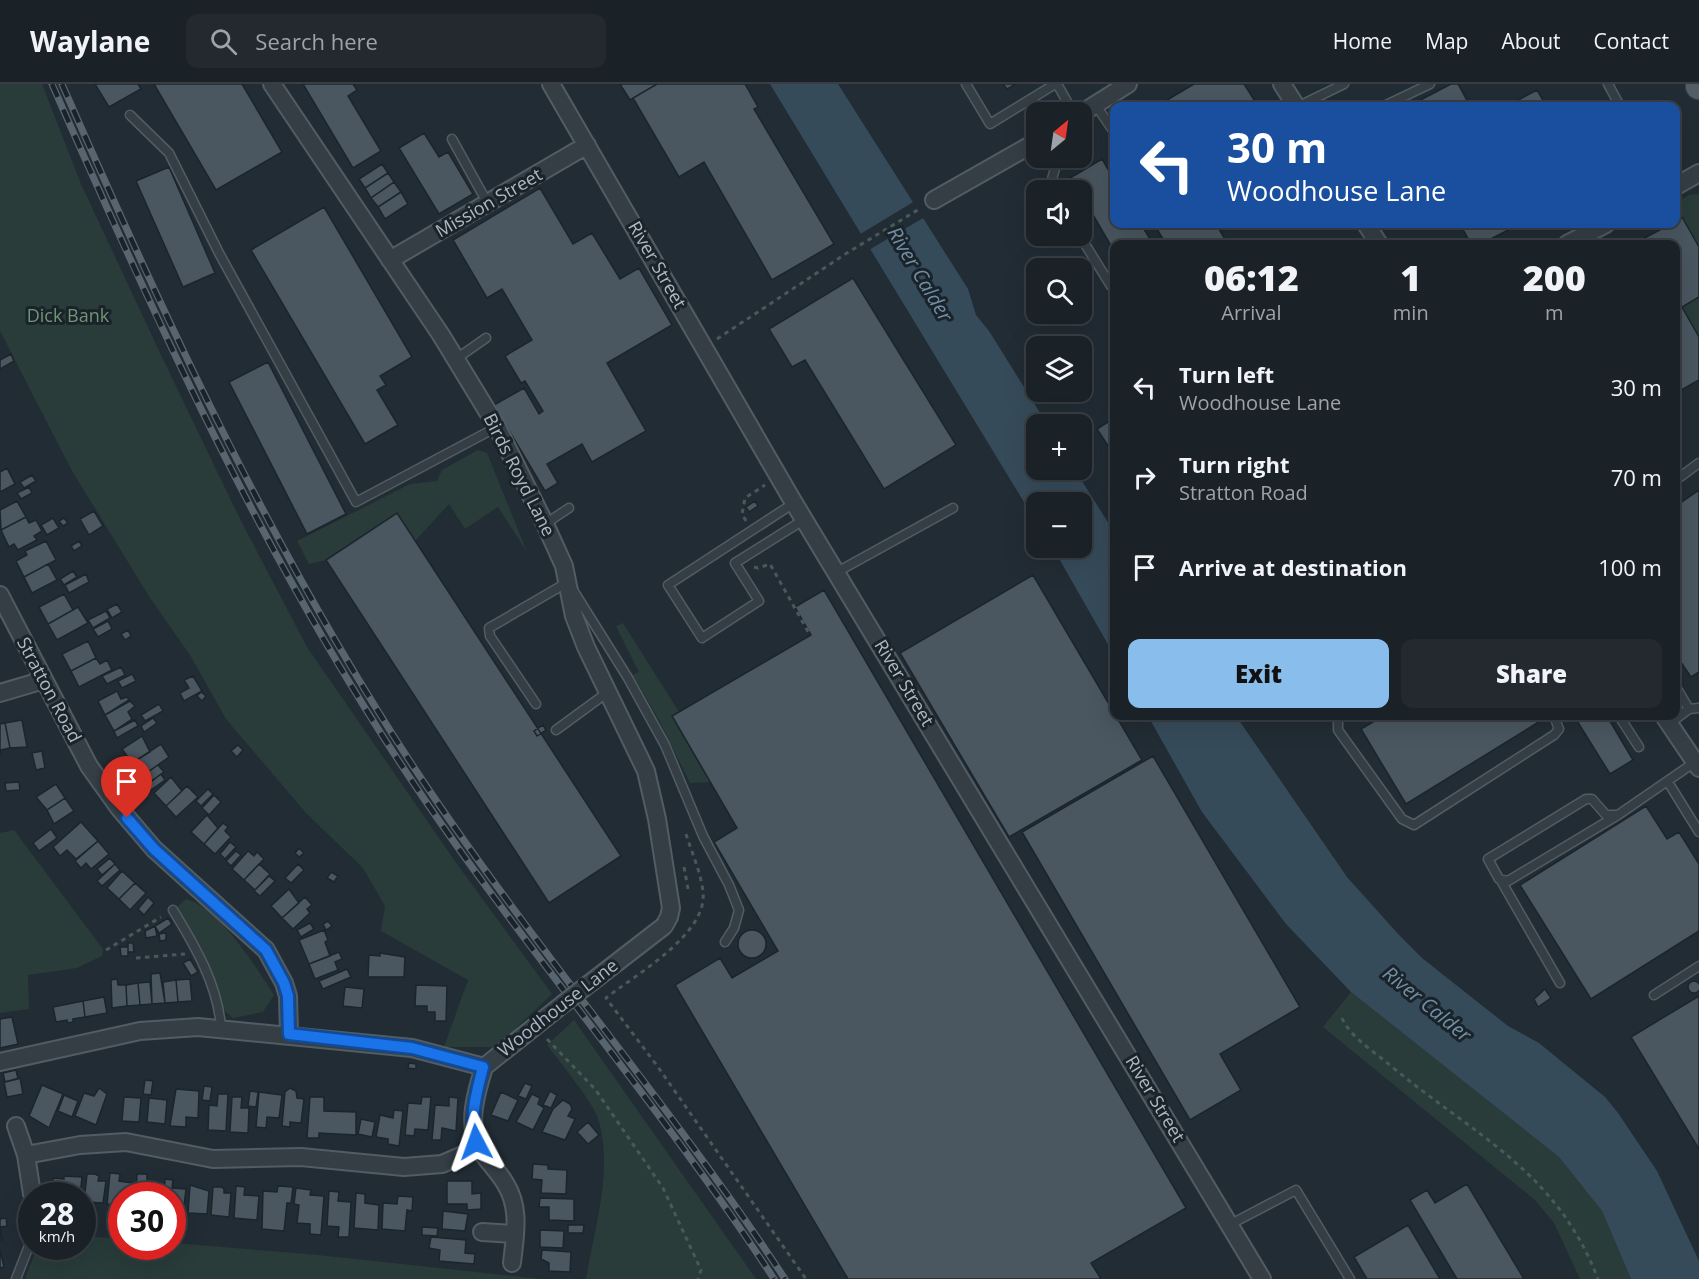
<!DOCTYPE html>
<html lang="en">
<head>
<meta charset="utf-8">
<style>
	:root { --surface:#1a2127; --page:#23292f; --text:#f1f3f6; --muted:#9fa3a7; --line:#383e44; --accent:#89beec }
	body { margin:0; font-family:"Open Sans",sans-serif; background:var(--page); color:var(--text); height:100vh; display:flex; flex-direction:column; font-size:22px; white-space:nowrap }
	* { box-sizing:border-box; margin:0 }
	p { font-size:20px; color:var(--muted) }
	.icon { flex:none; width:33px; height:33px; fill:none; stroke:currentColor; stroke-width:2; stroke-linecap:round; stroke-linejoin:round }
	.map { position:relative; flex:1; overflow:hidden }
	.panel { position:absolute; left:1110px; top:156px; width:570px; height:480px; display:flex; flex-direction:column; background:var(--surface); border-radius:12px; box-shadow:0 6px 24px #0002,0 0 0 2px var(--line) }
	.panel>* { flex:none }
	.hud { position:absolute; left:1110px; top:18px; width:570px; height:126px; border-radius:12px; box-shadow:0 6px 24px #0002,0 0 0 2px var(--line); background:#1a4fa0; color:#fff; overflow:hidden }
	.needle { width:39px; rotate:29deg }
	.buttons { position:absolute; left:1026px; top:18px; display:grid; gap:12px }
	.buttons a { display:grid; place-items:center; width:66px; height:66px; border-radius:12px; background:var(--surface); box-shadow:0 6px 24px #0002,0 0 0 2px var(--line); font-size:30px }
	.speed { position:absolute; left:18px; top:1098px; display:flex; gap:12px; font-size:30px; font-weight:700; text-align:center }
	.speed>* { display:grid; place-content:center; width:78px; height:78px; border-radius:50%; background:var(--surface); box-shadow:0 6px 24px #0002,0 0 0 2px var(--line); line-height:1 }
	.speed small { font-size:15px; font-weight:400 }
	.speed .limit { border:9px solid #d22; background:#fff; color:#111 }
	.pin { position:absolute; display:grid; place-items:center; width:51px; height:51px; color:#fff; margin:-62px -26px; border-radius:50% 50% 50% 0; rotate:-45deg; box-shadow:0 0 6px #0007 }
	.pin .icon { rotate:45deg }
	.me { position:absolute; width:66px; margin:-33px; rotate:356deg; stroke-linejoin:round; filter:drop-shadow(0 0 4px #0008) }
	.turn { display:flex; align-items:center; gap:21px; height:126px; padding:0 18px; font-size:27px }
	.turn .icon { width:78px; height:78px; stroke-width:2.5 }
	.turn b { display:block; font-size:42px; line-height:51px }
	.eta { display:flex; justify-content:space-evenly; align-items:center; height:102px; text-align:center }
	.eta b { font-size:36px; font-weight:800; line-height:42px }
	.primary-button { display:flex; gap:12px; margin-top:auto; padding:12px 18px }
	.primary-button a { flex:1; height:69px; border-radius:12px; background:var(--accent); color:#111; font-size:24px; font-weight:800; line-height:69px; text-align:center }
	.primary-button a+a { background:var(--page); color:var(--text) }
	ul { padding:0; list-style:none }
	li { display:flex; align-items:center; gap:18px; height:90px; padding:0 18px }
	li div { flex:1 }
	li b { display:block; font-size:22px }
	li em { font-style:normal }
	header { display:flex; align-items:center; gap:36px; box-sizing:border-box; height:84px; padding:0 30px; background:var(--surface); border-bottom:2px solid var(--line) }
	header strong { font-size:28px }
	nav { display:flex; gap:33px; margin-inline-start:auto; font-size:21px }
	.search { width:420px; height:54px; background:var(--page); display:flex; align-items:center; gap:15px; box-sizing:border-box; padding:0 21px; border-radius:12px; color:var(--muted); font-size:22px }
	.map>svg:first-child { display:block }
	.green { fill:#293c39 }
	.water { fill:#364b5a }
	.pier { fill:#222c34 }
	.building { fill:#4a5760; stroke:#1c252c; stroke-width:1.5 }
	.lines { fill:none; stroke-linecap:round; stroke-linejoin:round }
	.service-casing { stroke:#525c63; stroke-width:11 }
	.minor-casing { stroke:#525c63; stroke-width:20 }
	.primary-casing { stroke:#3e474f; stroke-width:28 }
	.path { stroke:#485959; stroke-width:3; stroke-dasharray:4.5 4.5; stroke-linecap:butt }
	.service { stroke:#353e45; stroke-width:8 }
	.minor { stroke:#353e45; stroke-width:16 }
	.primary { stroke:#535d65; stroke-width:26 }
	.rail-casing { stroke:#59656e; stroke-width:7 }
	.rail { stroke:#1a232a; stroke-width:4.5; stroke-dasharray:14; stroke-linecap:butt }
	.minor-bridge-casing { stroke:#525c63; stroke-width:20; stroke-linecap:butt }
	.minor-bridge { stroke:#353e45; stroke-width:16 }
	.route-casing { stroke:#114b97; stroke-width:15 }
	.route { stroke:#1a73e8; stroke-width:10 }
	.labels { text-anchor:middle; stroke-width:6; stroke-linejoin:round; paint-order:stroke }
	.street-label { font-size:18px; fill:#afb9c2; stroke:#1a232a }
	.park-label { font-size:18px; fill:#709673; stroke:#1a232a }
	.water-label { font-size:20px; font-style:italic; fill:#728ea3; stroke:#1a232a }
</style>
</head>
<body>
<header>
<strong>Waylane</strong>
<div class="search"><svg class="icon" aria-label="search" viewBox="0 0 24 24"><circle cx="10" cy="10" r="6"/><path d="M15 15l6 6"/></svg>Search here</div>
<nav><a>Home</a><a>Map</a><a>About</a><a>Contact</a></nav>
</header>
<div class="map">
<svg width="1699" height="1195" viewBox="0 0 1699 1195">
	<rect width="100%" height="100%" fill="#222c34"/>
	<path class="green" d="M0,0H42L81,100L161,271L239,433L307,563L457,780L552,910L496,963H444L468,896L381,847L385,822L363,784L306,729L226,635L190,571L150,514L71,385L0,247Z
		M1699,110V163L1682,133L1676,137V119L1689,111Z
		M1699,213V254L1682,223Z
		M478,366L487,369L527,468L498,423L465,445L449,420L415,457L397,430L326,476L309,480L297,457L410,400L437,397L442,386Z
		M623,539L679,628L672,633L710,698L690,699L660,638L633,591L639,588L616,542Z
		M14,746L103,865L102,872L77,884L28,891L29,925L0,929V749Z
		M186,815C220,824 255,882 274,911L263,928L233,934L216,920L175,825Z
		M1351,908L1559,1073L1602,1127L1631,1195H1580L1554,1139L1535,1116L1323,943Z
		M574,936L756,1195H586C594,1145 615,1082 597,1032C591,1016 559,977 547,961Z
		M83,1152L121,1155L122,1162H172L173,1159L318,1171L541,1195H25L37,1163L82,1162Z"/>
	<path class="water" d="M770,0H838L968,205L976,231L989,247L1047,340H1036V386H1075L1114,448V571L1053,464H1082V418H1036V438Z
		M1148,632H1236L1347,793L1399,851L1422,874L1508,942L1539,959L1605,1013L1618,1029L1657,1087L1699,1177V1195H1631L1602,1127L1559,1073L1351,908L1286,840L1202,728Z"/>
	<path class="pier" d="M915,117L925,133L867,167L857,152Z"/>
	<path class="building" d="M95,0H138L141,5L109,23Z
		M154,0H242L282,68L216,106Z
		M303,0H353L357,6L348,12L381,67L353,84Z
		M620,0H657L630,16Z
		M657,0H745L758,23L754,25L834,160L772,196L704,78L679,93L633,14Z
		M1003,0H1016L1007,5Z
		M1194,0H1244L1258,22H1157Z
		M1451,0H1458L1470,22H1409Z
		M1537,6L1546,22H1507Z
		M424,49L439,73L448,68L473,110L439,130L399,64Z
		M1102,75L1114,96V140H1141L1153,160H1114V167L1082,112V106H1078L1070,94Z
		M382,80L388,89L365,104L359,95Z
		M169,83L215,189L183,203L136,97Z
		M388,89L394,98L371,114L365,104Z
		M394,98L401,108L378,123L371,114Z
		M540,104L573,160L592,149L620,195L639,184L672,241L607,279L646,347L592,378L582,360L547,380L558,399L545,407L494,321L524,304L539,330L543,327L525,297L521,299L505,272L532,256L502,205L487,214L453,156Z
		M401,108L408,120L385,135L378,123Z
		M324,123L412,273L380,292L386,301L377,306L398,341L365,360L251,166Z
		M1682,133L1699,163V213L1682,223L1699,253V296L1676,309V160H1633L1671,140H1676Z
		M1154,140H1216L1228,160H1166Z
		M1460,140H1520L1481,160H1471Z
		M853,194L956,361L884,405L805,276L792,283L769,245Z
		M11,270L14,277L0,285V276Z
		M268,278L346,430L307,450L229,298Z
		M1114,334V371L1097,345Z
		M7,384L15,400L0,408V388Z
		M32,391L36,397L24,404L20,398Z
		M29,403L32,409L21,415L17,409Z
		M1699,406V588L1691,593L1676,571V422Z
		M17,417L26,433L1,446L0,426Z
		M755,417L758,422L749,428L746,423Z
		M94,427L103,442L89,451L80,435Z
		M397,429L621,772L549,819L326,476Z
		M26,433L29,439L36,436L42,447L34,452L37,456L18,466L14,460L9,463L1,446Z
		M53,434L59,444L47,451L41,441Z
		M64,434L68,439L63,442L59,437Z
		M46,457L56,476L24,493L16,477L27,471L25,467Z
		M79,457L82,462L74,467L71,462Z
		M48,480L57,496L32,509L24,493Z
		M73,487L77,493L64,501L60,495Z
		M86,490L89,498L69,509L65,501Z
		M1033,491L1142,676L1009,753L900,569Z
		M824,506L1186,1124L1091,1179L1101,1195H848L675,901L720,874L732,894L778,867L714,758L737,744L672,632L811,551L795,523Z
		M64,510L73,526L48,540L39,523Z
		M117,520L122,528L112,534L107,525Z
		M78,523L88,539L57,556L48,540Z
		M106,527L110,534L93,544L88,536Z
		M108,537L112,545L98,553L93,545Z
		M128,546L131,552L125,556L121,550Z
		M88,557L96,574L71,587L62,570Z
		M96,574L100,580L107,576L112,586L79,603L71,587Z
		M121,583L125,591L107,600L102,592Z
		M132,590L136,597L122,604L118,597Z
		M193,592L202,607L184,617L180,609L189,604L184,596Z
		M117,607L121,615L127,613L129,616L105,631L98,617Z
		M201,608L206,612L202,617L197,612Z
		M130,617L135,622L128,628L132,635L114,647L105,631Z
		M159,620L163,627L145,637L141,631Z
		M1383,632H1539L1542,636L1406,720L1361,645Z
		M1574,632H1607L1633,676L1610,690Z
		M153,634L157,639L144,648L141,642Z
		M22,636L27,663L10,664L5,639Z
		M135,636L138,642L117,654L114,647Z
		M5,639L10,664L1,666L0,670V640Z
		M543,641L546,646L537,652L534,647Z
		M142,652L150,668L132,679L122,665Z
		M161,660L169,673L141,693L132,679Z
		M238,661L243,666L237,673L231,667Z
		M42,667L45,684L36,686L32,669Z
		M1153,672L1300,923L1220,970L1241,1006L1190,1036L1022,748Z
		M158,681L164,688L147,700L142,692Z
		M161,690L165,696L151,706L147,701Z
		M171,693L182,707L166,722L154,709Z
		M19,698L20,706L6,707L5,699Z
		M56,700L65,714L47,726L36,713Z
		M187,702L198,713L176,733L166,722Z
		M208,705L213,710L201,722L196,717Z
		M214,711L221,718L209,731L202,724Z
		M65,714L74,727L54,740L47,726Z
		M1646,722L1667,755L1679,748L1699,780V847L1591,915L1520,801Z
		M207,731L218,744L204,760L191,748Z
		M81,738L98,757L76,775L67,766L60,772L53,763Z
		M223,739L228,743L225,747L231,753L215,770L204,760Z
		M51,745L57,754L39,767L33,759Z
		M98,757L109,770L91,785L86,779L81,784L75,777Z
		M230,758L236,763L225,775L220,770Z
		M299,764L304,769L299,773L295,769Z
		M236,767L241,771L231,782L226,777Z
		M248,767L254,772L257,768L264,775L244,796L232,785Z
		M110,774L115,780L102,791L97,785Z
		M115,780L120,786L102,802L97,797Z
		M259,780L270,790L255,806L244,796Z
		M298,780L304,786L291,799L285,794Z
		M122,787L135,799L119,815L107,804Z
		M331,788L338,792L334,798L327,794Z
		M269,792L275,797L260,812L254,807Z
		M135,799L146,809L130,826L119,815Z
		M289,805L299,819L282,834L271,822Z
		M148,813L154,819L144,831L138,825Z
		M305,813L312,821L307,825L310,829L293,845L282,834Z
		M168,834L172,840L159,849L155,842Z
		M328,837L332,842L326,846L323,840Z
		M310,839L314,845L301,853L297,846Z
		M155,842L157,852L146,854L145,847Z
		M324,846L328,856L325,858L330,872L309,880L299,856Z
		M738 860a14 14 0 1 1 28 0a14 14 0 1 1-28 0Z
		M166,849V856L160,857L159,850Z
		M128,859H133L134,868H128Z
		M120,863H128V872H121Z
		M339,868L342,875L335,878L338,886L315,895L309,880Z
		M380,869L405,873L404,893H368L369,871L380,872Z
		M190,875L198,888L191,892L183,879Z
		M347,885L351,893L323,905L319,897Z
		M160,889L165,919L152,920L151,890Z
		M117,895L118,901H126L127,922L112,924L111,896Z
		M190,895L192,917L178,918L176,896Z
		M176,896L178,918L165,919L163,898Z
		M1688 903a6 6 0 1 1 12 0a6 6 0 1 1-12 0Z
		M150,898L152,920L140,921L138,899Z
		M138,899L140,921L127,922L126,901Z
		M416,901L447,902L446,937H435V928H427V922H415Z
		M345,903L364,905L362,924L343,922Z
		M1545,905L1551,914L1538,923L1534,915Z
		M1699,912V1065L1631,953Z
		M104,913L107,929L85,933L83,917Z
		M83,917L85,933L73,935V938L68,939L67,936L56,938L53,923Z
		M12,933L18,960L0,964V935Z
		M409,979L416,980V985L408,984Z
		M16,986L18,995L5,998L3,989Z
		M20,994L23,1010L7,1013L4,998Z
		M145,996L153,997L151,1011L143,1010Z
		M525,999L532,1002L526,1015L518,1012Z
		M42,1001L63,1010L49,1044L29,1032Z
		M204,1002L212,1003L210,1017L202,1016Z
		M99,1004L107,1010L96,1041L75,1032L84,1009L94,1012Z
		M290,1004L296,1007L297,1014L304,1015L301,1039L290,1038V1043L282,1042L285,1008Z
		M176,1005L199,1007L198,1034L186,1033V1043L170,1042Z
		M250,1007L258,1008L256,1023L248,1022Z
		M550,1007L557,1011L551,1024L543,1021Z
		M259,1008L282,1011L279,1034L267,1033L266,1044L256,1043Z
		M501,1008L518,1016L508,1037L491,1031Z
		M218,1010H228L226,1047L208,1046L209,1021L217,1022Z
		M532,1010L540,1014L538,1020L544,1024L533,1046L516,1038Z
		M64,1011L78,1017L72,1033L58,1027Z
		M124,1013L141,1014L139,1038L122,1037Z
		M232,1013H242L241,1024H249L248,1049L230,1048Z
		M310,1013H324V1027L356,1028V1051L319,1049V1054H307Z
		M422,1013H431L428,1046L415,1045L414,1052L405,1051L408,1019L421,1020Z
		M449,1013L458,1014L456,1047L442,1044L441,1056H432L435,1021L449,1022Z
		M149,1014L167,1016L165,1040L147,1038Z
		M563,1016L570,1020L572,1025L568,1032L575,1035L565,1056L542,1048L553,1025Z
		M394,1026L403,1027L399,1062L388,1060V1055L376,1053L380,1031L393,1034Z
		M361,1035L375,1038L372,1053L358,1050Z
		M588,1038L599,1051L588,1060L577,1048Z
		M533,1080L548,1081V1085L567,1086L566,1110L541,1109L542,1096L532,1095Z
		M110,1089L120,1090L119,1097L133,1099L132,1112H122V1130L120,1122L107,1120Z
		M87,1090H95L99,1092L98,1097H106L103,1119L84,1118Z
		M137,1090H147V1101L160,1102V1112H136Z
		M64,1092L82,1093L80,1112H52L53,1094L64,1095Z
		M165,1095L173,1096L172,1104L186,1105L183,1130L172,1129V1112H164Z
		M447,1097H472V1110L481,1109V1125L467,1126V1120H447Z
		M1467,1100L1524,1195H1457L1410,1116L1427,1106L1435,1119Z
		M190,1101L209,1107L207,1130L188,1129Z
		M236,1102L245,1103L244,1111L259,1112L257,1136L234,1134Z
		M278,1102L293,1103L291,1119H287L284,1147L262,1145L263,1107L277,1108Z
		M213,1103H221L224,1105V1109H231L229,1133L211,1131Z
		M296,1104L311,1106L310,1111L324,1112L321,1151L310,1150V1140L297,1139L299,1121L294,1120Z
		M329,1107L339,1108L338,1117L351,1118L349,1153H338L339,1143L327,1142Z
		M356,1109L365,1110V1119L379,1121L378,1146L354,1144Z
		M398,1112L413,1113L412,1127L407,1126L405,1147L382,1145L383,1119L397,1120Z
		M540,1114L574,1115V1137L549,1136V1123H539Z
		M443,1127L468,1130L465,1147L442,1145Z
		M6,1134L7,1142L0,1143L2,1156H0V1135Z
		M568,1141H584L583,1149H568Z
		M1408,1141L1440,1195H1367L1354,1173Z
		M422,1143L438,1144L437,1152L422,1151Z
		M540,1146L564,1147L563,1164L540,1163Z
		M431,1153L466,1156L465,1169L475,1170L474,1180L439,1177L440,1166L429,1164Z
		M0,1166L4,1183L0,1184Z
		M542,1166L571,1168L570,1188L549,1187V1179L541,1175Z"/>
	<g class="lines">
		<g class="service-casing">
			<path id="service" d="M966,0L990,40L1055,0
				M1057,0L1073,28
				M1608,0L1620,22
				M1095,20L1114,48
				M1299,22L1344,0
				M1384,22L1430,0
				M130,31L169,69L219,169L356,418L497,343
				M452,55L488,120
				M1051,74L1056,81L1050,102L1053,106
				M1080,152L1111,202
				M456,275L486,254
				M1676,396L1699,379
				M794,419L668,501L702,554L759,517L735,479L805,435
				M545,440L569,424
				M837,488L953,424
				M1676,603L1689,625L1699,624
				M536,620L490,552L489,544L568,498L628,594L665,661L703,752L729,801L739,826L734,844L725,858
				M1338,632V646L1402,735L1414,741L1554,651L1559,645L1554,632
				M1619,632L1639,663
				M1669,640L1689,625
				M556,646L608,608
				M1668,698L1699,748
				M1618,731H1606L1592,715H1586L1488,775L1499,795L1508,797L1618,731L1695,678
				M1500,795L1560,899
				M173,826C195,862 218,901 221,944
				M1654,911L1699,882
				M1231,1140L1296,1106L1350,1195
				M16,1195L32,1154"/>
		</g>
		<g class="minor-casing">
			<path id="minor" d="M272,0L441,251L497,343L545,440L564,482L574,532L586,563L646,687L657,735L671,824L669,833L664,842
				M551,0L794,419L1262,1195
				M1282,0L1296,22
				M1082,29L1128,0
				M1676,102L1699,89
				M934,116L1036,58
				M1366,140L1379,160
				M1567,160L1606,140
				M390,176L587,61
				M0,511L89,682L119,724L154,765L266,866L284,899L288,912L289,950
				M0,609L44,596
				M1664,632L1699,684
				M0,978L140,947L198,943L412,964L484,983L563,920
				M16,1042L26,1071L32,1110
				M479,1064C467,1039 476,1009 484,983
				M26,1071L80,1061L126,1058L213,1075L301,1073L404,1083L442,1080L479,1064C487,1077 498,1087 505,1099C521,1124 515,1151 512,1179
				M482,1148L515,1150"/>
		</g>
		<g class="primary-casing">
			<path id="primary" d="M1699,0V2"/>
		</g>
		<path class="path" d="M717,255L847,169L921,124
			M746,437L742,430L745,414L765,401
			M754,483L758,484L770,480L810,551
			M686,750C692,769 701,789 703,808C708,850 635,891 606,914L658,983L806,1195
			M684,783L688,805
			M106,866L161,833
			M136,874L185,870
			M1342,934C1350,953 1376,969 1391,982C1475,1052 1556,1086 1598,1195
			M547,955L595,1005L663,1104L701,1186L698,1195"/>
		<use href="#service" class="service"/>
		<use href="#minor" class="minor"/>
		<use href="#primary" class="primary"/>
		<g class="rail-casing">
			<path id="rail" d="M52,0C156,237 263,472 406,688C521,862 660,1020 774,1195
				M62,0C165,235 272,467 413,682C529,858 669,1018 785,1195"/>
		</g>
		<use href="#rail" class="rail"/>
		<g class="minor-bridge-casing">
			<path id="minor-bridge" d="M563,920L664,842"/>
		</g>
		<use href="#minor-bridge" class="minor-bridge"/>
	</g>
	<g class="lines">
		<g class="route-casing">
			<path id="route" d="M127,734L154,765L266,866L284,899L288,912L289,950L412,964L483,983C477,1007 469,1034 476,1058"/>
		</g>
		<use href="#route" class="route"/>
	</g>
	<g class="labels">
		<g class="street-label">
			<text transform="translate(489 119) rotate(-30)" y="6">Mission Street</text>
			<text transform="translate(657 181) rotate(60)" y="6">River Street</text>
			<text transform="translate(519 391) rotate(63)" y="6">Birds Royd Lane</text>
			<text transform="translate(904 599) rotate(59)" y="6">River Street</text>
			<text transform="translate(49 606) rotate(62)" y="6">Stratton Road</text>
			<text transform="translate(558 924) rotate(-38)" y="6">Woodhouse Lane</text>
			<text transform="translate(1155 1015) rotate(59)" y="6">River Street</text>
		</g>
		<g class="park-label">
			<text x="68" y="238">Dick Bank</text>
		</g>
		<g class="water-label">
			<text transform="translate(920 190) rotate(59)" y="7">River Calder</text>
			<text transform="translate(1427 920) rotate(39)" y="7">River Calder</text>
		</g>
	</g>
</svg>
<div class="buttons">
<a><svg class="needle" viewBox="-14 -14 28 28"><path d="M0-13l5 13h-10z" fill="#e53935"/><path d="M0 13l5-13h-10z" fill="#9fa3a7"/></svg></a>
<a><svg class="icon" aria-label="sound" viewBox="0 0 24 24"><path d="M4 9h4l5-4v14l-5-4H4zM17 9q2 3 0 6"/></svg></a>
<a><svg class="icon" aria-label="search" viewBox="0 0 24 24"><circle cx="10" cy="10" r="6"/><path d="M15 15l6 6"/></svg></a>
<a><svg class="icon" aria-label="layers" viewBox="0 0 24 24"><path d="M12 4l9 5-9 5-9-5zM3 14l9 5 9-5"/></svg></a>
<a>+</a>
<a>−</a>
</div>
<div class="speed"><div>28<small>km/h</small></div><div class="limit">30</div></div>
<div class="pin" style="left:127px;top:734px;background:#d93025"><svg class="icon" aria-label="arrive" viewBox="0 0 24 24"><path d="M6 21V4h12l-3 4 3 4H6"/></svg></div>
<svg class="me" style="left:476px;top:1058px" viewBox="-20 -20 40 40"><path d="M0-17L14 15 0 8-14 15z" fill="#1a73e8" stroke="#fff" stroke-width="4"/></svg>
<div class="hud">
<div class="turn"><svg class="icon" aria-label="left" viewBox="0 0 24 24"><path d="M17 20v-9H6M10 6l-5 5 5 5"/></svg><div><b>30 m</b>Woodhouse Lane</div></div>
</div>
<section class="panel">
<div class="eta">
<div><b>06:12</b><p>Arrival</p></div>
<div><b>1</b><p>min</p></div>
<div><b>200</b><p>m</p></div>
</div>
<ul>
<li><svg class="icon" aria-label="left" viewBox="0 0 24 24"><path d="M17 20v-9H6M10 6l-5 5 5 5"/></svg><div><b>Turn left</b><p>Woodhouse Lane</p></div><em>30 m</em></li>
<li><svg class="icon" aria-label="right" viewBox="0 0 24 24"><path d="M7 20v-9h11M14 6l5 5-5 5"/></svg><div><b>Turn right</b><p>Stratton Road</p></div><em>70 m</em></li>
<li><svg class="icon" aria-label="arrive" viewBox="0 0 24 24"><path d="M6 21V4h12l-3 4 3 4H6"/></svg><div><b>Arrive at destination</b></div><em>100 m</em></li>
</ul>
<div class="primary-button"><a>Exit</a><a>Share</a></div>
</section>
</div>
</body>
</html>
